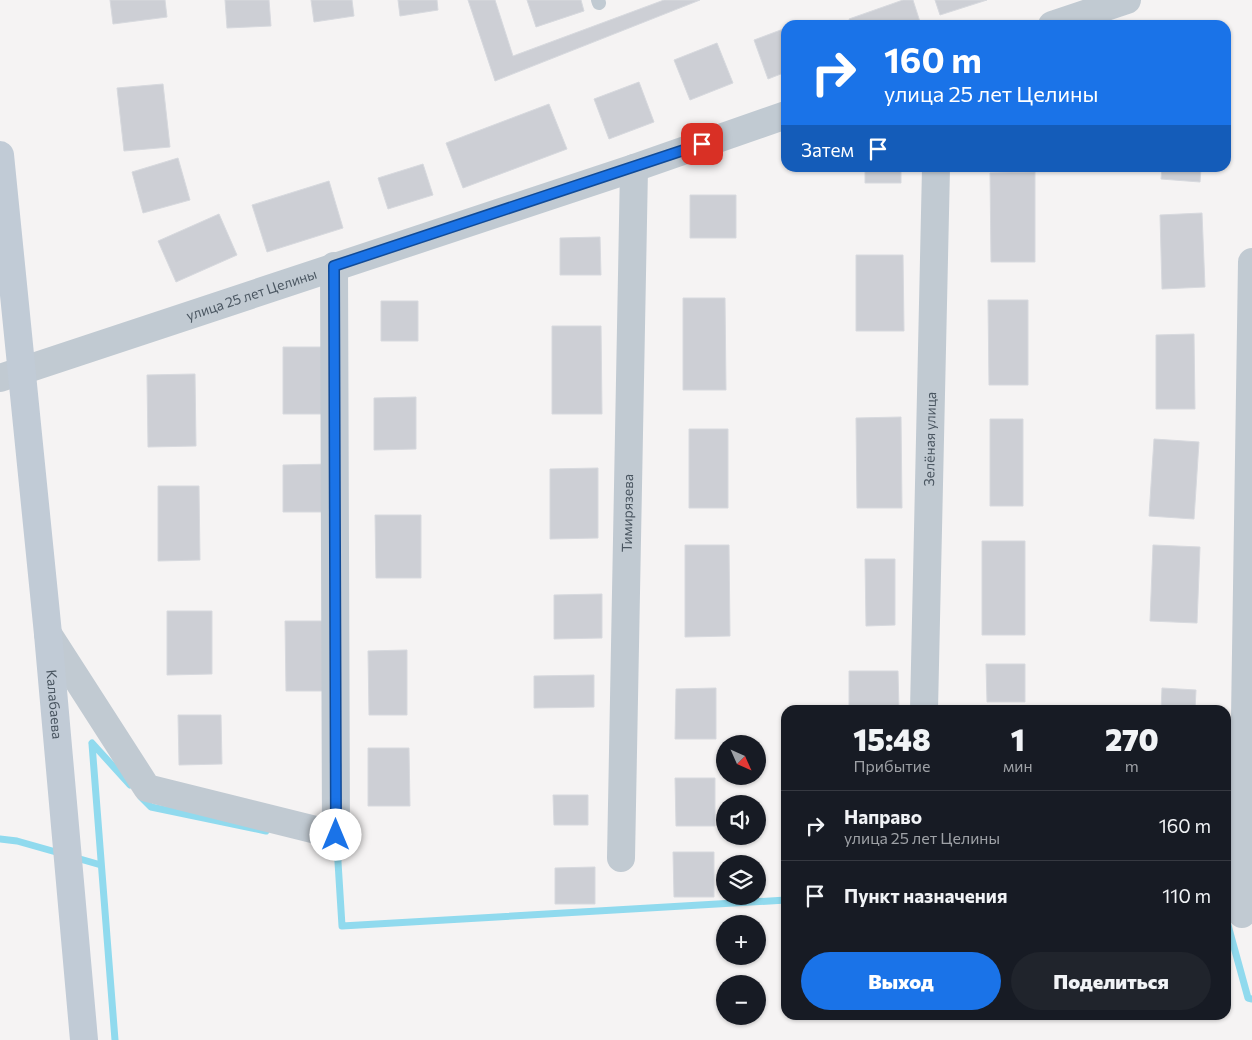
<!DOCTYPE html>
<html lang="ru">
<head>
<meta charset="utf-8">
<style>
	:root { --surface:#171b24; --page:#20242c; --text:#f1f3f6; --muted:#9ea1a6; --line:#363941; --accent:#1a73e8 }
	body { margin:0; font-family:Commissioner,sans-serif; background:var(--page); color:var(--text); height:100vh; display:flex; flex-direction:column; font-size:19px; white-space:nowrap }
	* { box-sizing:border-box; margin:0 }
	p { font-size:16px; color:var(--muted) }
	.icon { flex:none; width:28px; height:28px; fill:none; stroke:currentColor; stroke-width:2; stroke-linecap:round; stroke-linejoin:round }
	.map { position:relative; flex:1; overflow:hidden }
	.sheet { position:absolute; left:781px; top:705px; width:450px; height:315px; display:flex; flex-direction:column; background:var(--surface); border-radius:15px; box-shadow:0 1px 4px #0004 }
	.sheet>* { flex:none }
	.top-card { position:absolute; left:781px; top:20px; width:450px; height:152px; border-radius:15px; box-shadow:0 1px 4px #0004; background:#1a73e8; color:#fff; overflow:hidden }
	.needle { width:32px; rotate:135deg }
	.fabs { position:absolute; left:716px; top:735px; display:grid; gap:10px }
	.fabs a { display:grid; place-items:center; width:50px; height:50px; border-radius:50%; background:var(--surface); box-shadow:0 1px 4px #0004; font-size:25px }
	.pin { position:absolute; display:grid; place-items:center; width:42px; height:42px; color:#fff; margin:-21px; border-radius:10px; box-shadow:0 2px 8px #0006 }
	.me { position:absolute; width:55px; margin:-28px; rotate:0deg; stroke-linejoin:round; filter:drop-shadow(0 0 4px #0008) }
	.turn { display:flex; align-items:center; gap:18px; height:105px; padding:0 20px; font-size:22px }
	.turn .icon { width:65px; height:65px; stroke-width:2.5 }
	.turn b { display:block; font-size:35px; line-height:42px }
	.then { display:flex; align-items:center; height:48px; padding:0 20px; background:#0003; gap:10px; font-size:19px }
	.eta { display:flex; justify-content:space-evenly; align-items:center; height:85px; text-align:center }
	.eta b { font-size:30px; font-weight:800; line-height:35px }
	.cta { display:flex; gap:10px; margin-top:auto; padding:10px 20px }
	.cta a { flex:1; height:58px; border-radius:30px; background:var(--accent); color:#fff; font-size:20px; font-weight:800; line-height:58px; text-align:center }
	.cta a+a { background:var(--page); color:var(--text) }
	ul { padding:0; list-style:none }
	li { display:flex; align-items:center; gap:15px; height:70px; padding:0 20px; border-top:1px solid var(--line) }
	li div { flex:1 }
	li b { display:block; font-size:19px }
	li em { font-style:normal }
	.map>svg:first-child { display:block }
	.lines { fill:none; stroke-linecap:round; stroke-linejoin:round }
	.stream { stroke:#90daee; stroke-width:7 }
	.building { fill:#cdcfd5; stroke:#d7d9de }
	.lane { stroke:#c1cad2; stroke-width:14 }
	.street { stroke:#c1cad2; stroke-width:28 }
	.secondary { stroke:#c1cbd6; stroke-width:28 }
	.route-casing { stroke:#114b97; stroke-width:12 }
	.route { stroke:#1a73e8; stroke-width:9 }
	.labels { text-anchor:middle; stroke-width:4; stroke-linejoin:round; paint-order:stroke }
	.street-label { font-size:14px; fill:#4a5661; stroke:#fff }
</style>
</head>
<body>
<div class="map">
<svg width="1252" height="1040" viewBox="0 0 1252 1040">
	<rect width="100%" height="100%" fill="#f5f3f3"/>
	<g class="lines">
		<path class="stream" d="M92,743L130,785
			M92,744L115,1040
			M141,797L151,807L266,831
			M0,839L17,841L63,854
			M330,845L337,846L342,926L786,900
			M73,857L101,865
			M1226,918L1248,998L1252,999"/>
	</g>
	<path class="building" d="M110,0H165L167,17L113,24Z
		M225,0H269L271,26L227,28Z
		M311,0H352L354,16L314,22Z
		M398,0H437L438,10L400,16Z
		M468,0H495L513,56L664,0H700L495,81Z
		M527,0H581L584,11L536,27Z
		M903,0H913L921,25H851L849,19Z
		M935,0H987L940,15Z
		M786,28V72L768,79L754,40Z
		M717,43L733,83L690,100L674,60Z
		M639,82L654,122L609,139L594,99Z
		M163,84L170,147L124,151L117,88Z
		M549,104L567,149L463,188L446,143Z
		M178,158L190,200L143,213L132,172Z
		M423,164L433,195L388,209L378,178Z
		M865,168H901V183H865Z
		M1162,168H1201L1200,182L1161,179Z
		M1035,172V262H991L990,173Z
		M329,181L343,228L267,252L252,205Z
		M690,195H736V238H690Z
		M1202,213L1205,287L1162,289L1160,215Z
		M219,214L237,255L176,282L158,241Z
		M600,237L601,275H560V238Z
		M856,255H903L904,331H856Z
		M683,298H725L726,390H683Z
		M988,300H1028V385H989Z
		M381,301H418V341H381Z
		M552,326H601L602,414H552Z
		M1194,334L1195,409H1156V335Z
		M283,347H322L323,414H283Z
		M195,374L196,446L148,447L147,375Z
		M416,397V449L374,450V398Z
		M901,417L902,508H857L856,418Z
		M990,419H1023V506H990Z
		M689,429H728V508H689Z
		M1154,439L1199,442L1194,519L1149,516Z
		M330,464V512H283V465Z
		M598,468V538L550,539V469Z
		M158,486H199L200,560L158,561Z
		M375,515H421V578H376Z
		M982,541H1025V635H982Z
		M685,545H729L730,636L685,637Z
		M1153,545L1200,547L1197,623L1150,621Z
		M865,559H895V625L866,626Z
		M602,594V638L554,639V595Z
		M167,611H212V674L167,675Z
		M285,621H324V691H286Z
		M407,650V715H369L368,651Z
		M986,664H1025V702H987Z
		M849,671H898L899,710H849Z
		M594,675V707L534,708V676Z
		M716,688V739H675L676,689Z
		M1162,688L1196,690L1195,710H1161Z
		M178,715H221L222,764L179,765Z
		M368,748H409L410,806H368Z
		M675,778H715V826H676Z
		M553,795H588V825H554Z
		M673,852H714V897H674Z
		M595,867V904H555V868Z"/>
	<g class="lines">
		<path class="lane" d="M598,0L599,3"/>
		<g class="street">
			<path d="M1052,25L1127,0"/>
			<path id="s1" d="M0,378L634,168L786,115"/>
			<path d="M48,634L147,788L336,835L334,266"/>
			<path id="s2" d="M924,710L936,168"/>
			<path id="s3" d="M621,858L634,168"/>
			<path d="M1242,914L1252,262"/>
		</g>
		<path class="secondary" id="s4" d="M0,155L48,634L84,1040"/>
	</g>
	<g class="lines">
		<g class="route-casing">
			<path id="route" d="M336,835L334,266L702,144"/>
		</g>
		<use href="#route" class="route"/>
	</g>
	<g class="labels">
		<g class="street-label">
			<text dy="5" stroke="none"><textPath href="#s1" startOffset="265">улица 25 лет Целины</textPath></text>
			<text dy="5" stroke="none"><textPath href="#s2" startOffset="271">Зелёная улица</textPath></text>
			<text dy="5" stroke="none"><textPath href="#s3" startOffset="345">Тимирязева</textPath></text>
			<text dy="5" stroke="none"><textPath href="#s4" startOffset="552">Калабаева</textPath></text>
		</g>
	</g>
</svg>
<div class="fabs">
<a><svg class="needle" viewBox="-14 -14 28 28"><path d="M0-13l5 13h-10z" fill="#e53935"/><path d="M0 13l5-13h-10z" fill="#9ea1a6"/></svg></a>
<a><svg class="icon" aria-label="sound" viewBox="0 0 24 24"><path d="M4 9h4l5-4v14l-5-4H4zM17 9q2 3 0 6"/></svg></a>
<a><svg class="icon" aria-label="layers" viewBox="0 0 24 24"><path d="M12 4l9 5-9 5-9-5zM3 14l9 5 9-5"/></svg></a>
<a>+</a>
<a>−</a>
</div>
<div class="pin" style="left:702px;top:144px;background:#d93025"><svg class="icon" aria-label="arrive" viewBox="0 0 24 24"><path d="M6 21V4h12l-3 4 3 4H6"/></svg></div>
<svg class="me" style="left:336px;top:835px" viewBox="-20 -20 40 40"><circle r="19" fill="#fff"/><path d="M0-13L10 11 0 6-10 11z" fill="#1a73e8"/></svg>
<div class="top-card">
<div class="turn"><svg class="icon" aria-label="right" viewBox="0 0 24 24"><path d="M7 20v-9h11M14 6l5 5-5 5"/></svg><div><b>160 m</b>улица 25 лет Целины</div></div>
<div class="then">Затем<svg class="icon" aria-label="arrive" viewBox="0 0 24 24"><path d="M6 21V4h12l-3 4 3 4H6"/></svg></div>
</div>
<section class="sheet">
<div class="eta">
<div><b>15:48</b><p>Прибытие</p></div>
<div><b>1</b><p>мин</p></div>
<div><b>270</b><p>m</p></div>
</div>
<ul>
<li><svg class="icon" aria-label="right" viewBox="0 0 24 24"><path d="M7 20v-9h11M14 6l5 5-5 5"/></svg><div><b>Направо</b><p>улица 25 лет Целины</p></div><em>160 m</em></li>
<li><svg class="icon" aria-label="arrive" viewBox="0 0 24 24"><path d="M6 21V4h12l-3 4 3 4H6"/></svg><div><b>Пункт назначения</b></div><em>110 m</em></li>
</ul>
<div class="cta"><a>Выход</a><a>Поделиться</a></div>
</section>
</div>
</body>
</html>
